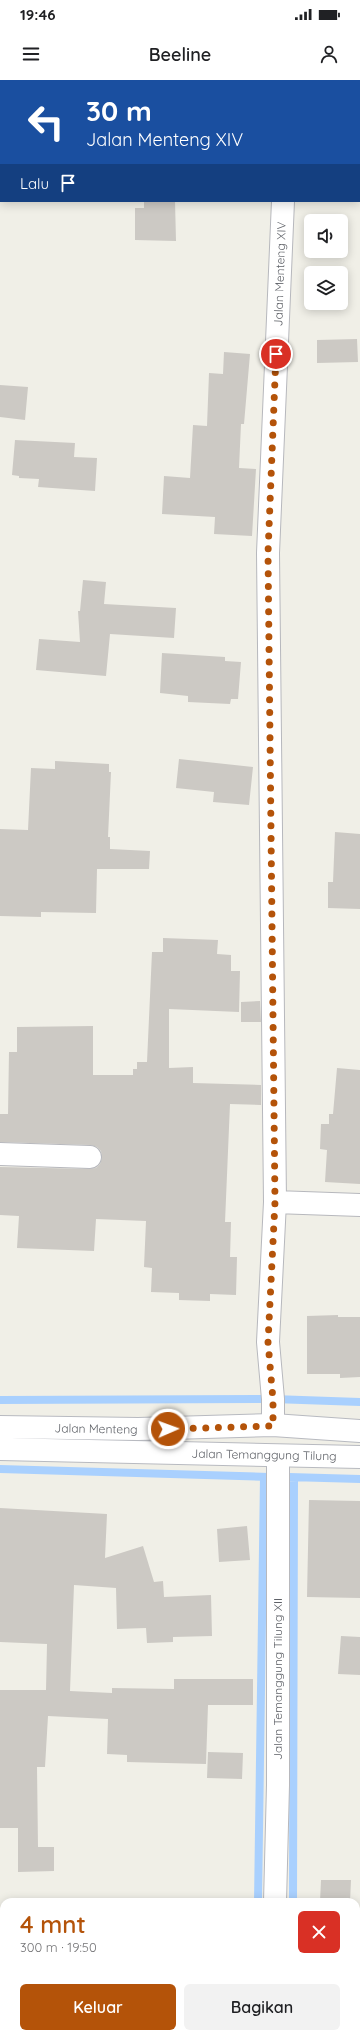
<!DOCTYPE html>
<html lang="id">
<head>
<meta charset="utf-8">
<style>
	:root { --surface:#fff; --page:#f2f2f2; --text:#202124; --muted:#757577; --accent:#b45309 }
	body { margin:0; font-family:Quicksand,sans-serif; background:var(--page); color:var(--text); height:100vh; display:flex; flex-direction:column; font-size:15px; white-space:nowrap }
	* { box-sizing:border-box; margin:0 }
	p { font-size:13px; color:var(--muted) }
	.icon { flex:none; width:22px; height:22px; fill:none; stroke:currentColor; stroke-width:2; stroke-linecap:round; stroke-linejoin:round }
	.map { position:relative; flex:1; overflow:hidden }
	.sheet { position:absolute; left:0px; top:1818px; width:360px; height:140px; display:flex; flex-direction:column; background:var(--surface); border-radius:12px 12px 0 0; box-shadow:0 2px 10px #0003 }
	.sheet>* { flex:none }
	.top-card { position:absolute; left:0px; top:0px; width:360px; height:122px; box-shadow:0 2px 10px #0003; background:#1a4fa0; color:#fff; overflow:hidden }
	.fabs { position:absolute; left:304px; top:134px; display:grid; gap:8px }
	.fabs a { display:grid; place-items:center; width:44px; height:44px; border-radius:6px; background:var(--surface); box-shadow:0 2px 10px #0003; font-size:20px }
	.pin { position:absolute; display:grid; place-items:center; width:34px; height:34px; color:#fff; margin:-17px; border:2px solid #fff; border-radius:50%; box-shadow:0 1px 4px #0007 }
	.me { position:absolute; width:44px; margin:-22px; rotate:88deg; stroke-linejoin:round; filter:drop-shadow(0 0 3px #0008) }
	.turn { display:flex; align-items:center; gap:14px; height:84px; padding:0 20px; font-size:18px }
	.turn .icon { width:52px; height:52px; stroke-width:2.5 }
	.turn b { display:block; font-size:28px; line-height:34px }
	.then { display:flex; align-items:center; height:38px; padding:0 20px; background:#0003; gap:8px; font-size:15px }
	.round { display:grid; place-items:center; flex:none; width:42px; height:42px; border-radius:6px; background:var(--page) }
	.overview { display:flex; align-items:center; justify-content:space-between; height:68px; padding:0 20px }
	h1 { font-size:24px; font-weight:600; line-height:30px; color:var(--accent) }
	.action { display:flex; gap:8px; margin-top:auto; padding:8px 20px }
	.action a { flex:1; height:46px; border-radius:6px; background:var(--accent); color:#fff; font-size:16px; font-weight:600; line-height:46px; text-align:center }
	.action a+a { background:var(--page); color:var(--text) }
	.status { display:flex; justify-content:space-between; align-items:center; height:28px; padding:0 20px; background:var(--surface); direction:ltr }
	.status svg { height:11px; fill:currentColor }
	header { display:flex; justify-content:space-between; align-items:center; height:52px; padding:0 20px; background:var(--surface); font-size:18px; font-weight:600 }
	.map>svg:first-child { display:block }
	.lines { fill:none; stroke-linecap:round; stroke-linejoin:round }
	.stream { stroke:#a9d0fe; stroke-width:8 }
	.building { fill:#ccc9c4 }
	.street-casing { stroke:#b7b8bd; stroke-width:24 }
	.secondary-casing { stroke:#b8bac0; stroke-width:24 }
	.street { stroke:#fff; stroke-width:22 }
	.secondary { stroke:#fff; stroke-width:22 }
	.route { stroke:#b45309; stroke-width:7; stroke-dasharray:0 12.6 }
	.labels { text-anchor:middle; stroke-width:3; stroke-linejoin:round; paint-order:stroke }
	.street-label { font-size:12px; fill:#5e6167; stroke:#fff }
</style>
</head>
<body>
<div class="status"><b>19:46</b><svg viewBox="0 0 49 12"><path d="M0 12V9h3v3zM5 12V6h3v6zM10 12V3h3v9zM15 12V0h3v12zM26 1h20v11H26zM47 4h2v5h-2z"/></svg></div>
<header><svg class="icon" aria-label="menu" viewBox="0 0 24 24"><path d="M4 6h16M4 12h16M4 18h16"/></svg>Beeline<svg class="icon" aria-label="person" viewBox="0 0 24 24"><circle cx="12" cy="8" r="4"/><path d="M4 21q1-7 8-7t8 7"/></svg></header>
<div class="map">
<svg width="360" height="1958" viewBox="0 0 360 1958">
	<rect width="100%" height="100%" fill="#f0efe7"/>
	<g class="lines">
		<path class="stream" d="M0,1320L273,1319L360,1322
			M0,1389L269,1397
			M289,1397L360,1399
			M258,1822L264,1397
			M293,1822L294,1398
			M256,1958V1954
			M291,1958L292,1954"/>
	</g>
	<path class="building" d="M144,121H175L176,161L135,160V128H144Z
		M357,259L358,282L317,283V260Z
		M224,272L250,274L244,344H241L239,388L256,389L252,456L214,454L215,437L162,434L164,396L190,398L193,345L207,346L209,293L223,294Z
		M0,305L28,307L25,340L0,337Z
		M15,360L75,363L74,377L97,378L95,411L38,407L39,399L19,398V396L12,395Z
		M83,500L106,502L104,524L176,528L174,558L110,554L106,596L36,590L39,559L80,562L78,531H80Z
		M162,573L225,577V581L241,582L238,619H231L230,624L188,622V616L160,613Z
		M179,679L253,687L249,725L213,722L214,712L176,708Z
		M55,681L109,684V692H111L108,757H110V769L150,771L149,789H97L96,833L41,832V837L0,836V749L28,750L31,688L55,689Z
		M335,752L360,754V829L328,828V802H333Z
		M163,858L218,860L217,874L231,875V891H240L239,932L169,929V988L193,987V1003L261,1005V1025L230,1024L225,1142H231L230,1177H237L236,1215L210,1214V1221L179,1220V1213L151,1212L152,1188L144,1187L146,1141L96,1139L94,1171L17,1168L19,1136L0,1135V1087L90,1089L96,1088L100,1084L102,1078L101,1071L97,1067L91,1065L0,1062V1034H8L9,972H17V947L93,946V995H133V989H137V982H147L152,872H163Z
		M260,921L261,942H241V922Z
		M337,988L360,990V1104L325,1102L327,1070L320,1069L321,1044H329V1034H333Z
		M338,1235V1237H360V1297L340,1298V1294H307V1236Z
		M309,1420L360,1421V1518L307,1517Z
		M0,1428L107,1434L105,1478L143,1466L154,1502L163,1501L164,1517L211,1515L212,1556L173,1557V1562L147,1563L146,1548L117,1549L116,1508L74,1505L70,1611L112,1613V1608L174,1609V1599H253V1625H208L206,1684L127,1682V1675L107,1674L108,1639L48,1636L45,1687H37L38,1767H54V1791L18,1792V1748H0V1610H46L47,1564L0,1562Z
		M247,1446L250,1480L219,1482L217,1449Z
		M341,1556L360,1557V1595L338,1594Z
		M208,1672L243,1673L242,1699L207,1698Z
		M321,1800H351L350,1822H320Z"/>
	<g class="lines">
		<g class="street-casing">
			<path id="street" d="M286,1V0
				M0,1074L90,1077
				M275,1122L360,1125
				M273,1345V1319L268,1262L275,1122L268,473L283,121
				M275,1822L278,1705V1376
				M274,1954V1958"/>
		</g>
		<g class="secondary-casing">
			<path id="secondary" d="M0,1347L138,1349L273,1345L360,1351
				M0,1369L360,1377"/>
		</g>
		<use href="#street" class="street"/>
		<use href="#secondary" class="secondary"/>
	</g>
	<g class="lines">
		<path class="route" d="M168,1349L273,1346V1320L268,1262L275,1122L268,473L276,274"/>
	</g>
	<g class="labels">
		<g class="street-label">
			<text transform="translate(280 194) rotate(-88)" y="4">Jalan Menteng XIV</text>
			<text transform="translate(96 1349) rotate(1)" y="4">Jalan Menteng</text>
			<text transform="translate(264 1375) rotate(1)" y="4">Jalan Temanggung Tilung</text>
			<text transform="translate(278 1599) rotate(-90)" y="4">Jalan Temanggung Tilung XII</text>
		</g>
	</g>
</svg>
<div class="fabs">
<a><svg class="icon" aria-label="sound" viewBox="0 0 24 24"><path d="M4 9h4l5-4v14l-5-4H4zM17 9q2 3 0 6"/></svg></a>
<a><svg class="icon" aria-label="layers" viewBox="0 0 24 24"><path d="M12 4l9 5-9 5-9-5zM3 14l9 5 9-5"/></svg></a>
</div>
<div class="pin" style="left:276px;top:274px;background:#d93025"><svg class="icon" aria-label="arrive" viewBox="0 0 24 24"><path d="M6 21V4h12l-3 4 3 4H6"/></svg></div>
<svg class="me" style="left:168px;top:1349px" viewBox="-20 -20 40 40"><circle r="17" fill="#b45309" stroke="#fff" stroke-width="3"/><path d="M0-11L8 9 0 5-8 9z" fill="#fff"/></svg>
<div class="top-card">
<div class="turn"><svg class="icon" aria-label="left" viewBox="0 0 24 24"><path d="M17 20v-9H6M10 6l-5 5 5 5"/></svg><div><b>30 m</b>Jalan Menteng XIV</div></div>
<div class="then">Lalu<svg class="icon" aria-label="arrive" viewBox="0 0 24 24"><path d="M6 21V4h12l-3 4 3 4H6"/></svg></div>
</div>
<section class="sheet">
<div class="overview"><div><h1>4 mnt</h1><p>300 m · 19:50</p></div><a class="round" style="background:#d93025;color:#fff"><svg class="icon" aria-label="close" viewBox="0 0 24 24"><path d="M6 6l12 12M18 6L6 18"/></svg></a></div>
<div class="action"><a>Keluar</a><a>Bagikan</a></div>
</section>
</div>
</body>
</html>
